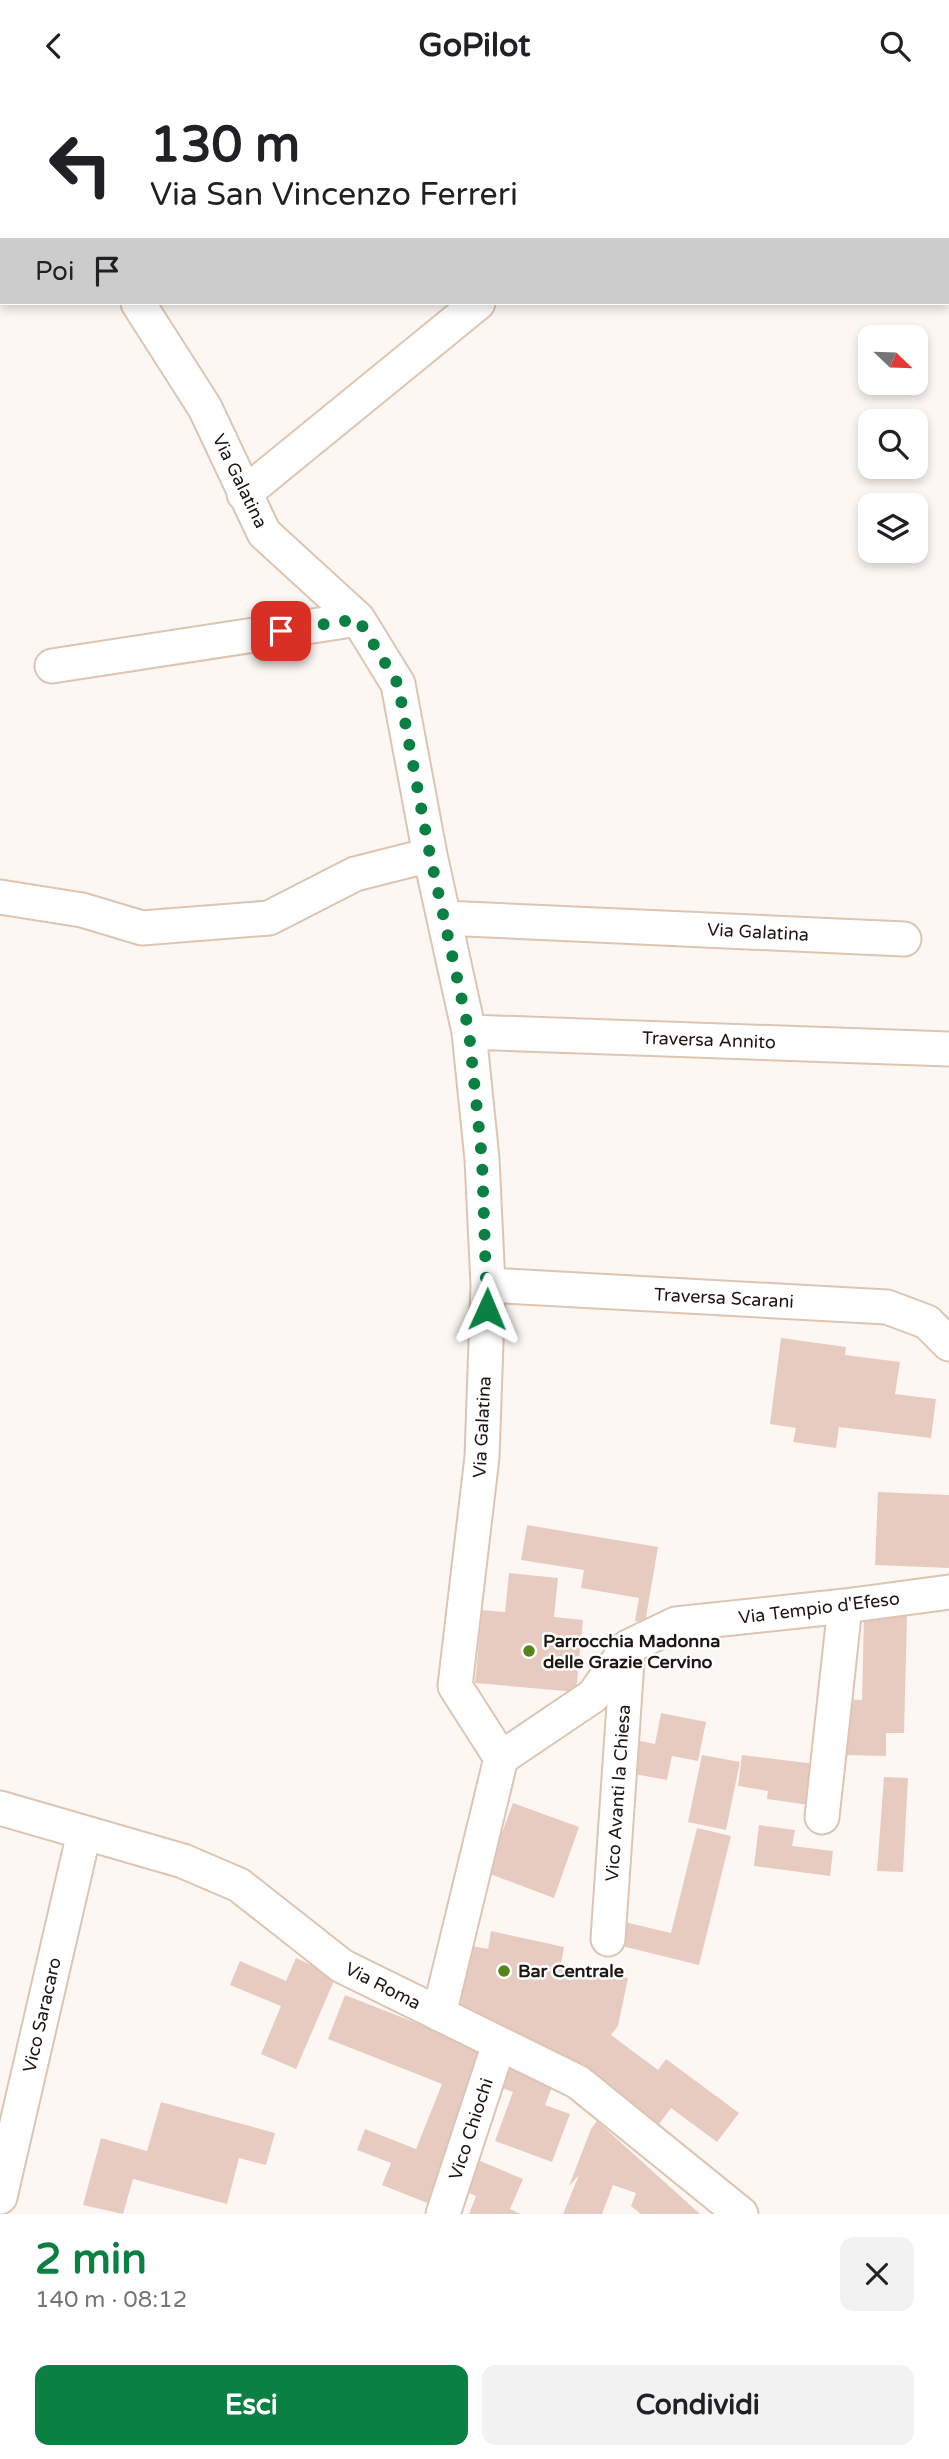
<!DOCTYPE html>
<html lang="it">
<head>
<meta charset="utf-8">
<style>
	:root { --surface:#fff; --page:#f2f2f2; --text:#202124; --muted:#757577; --accent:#0b8043 }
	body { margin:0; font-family:"Varela Round",sans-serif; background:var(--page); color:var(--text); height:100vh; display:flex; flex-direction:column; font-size:26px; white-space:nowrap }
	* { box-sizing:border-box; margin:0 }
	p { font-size:23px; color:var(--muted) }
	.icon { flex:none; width:38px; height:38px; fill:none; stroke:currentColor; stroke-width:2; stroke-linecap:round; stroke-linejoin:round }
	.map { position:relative; height:2123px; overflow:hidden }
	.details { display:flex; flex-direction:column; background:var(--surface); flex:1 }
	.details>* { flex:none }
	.hud { position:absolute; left:0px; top:0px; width:950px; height:214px; box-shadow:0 4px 10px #0003; background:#fff; color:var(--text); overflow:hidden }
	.needle { width:46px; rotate:113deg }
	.fabs { position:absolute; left:858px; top:234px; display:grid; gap:14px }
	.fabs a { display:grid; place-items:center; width:70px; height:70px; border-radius:14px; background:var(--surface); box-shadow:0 4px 10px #0003; font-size:35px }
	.pin { position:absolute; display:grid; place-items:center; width:60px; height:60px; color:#fff; margin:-30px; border-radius:14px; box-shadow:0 4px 10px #0006 }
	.me { position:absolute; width:77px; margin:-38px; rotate:1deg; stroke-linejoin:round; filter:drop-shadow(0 0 5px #0008) }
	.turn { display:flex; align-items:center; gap:24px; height:147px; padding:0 35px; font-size:32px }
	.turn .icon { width:91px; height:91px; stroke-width:2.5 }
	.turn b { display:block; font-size:49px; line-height:60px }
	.then { display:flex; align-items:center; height:66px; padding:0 35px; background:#0003; gap:14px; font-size:26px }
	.round { display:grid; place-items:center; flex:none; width:74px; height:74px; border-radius:14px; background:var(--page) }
	.headline { display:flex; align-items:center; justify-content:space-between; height:119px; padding:0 35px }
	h1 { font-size:42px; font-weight:700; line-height:52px; color:var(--accent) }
	.button { display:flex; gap:14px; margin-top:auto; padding:14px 35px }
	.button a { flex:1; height:80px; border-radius:14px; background:var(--accent); color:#fff; font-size:28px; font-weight:700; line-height:80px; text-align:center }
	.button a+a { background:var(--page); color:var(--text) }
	header { display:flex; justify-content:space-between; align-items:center; height:91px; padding:0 35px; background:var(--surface); font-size:32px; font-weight:700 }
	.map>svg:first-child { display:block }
	.building { fill:#e8cbc0 }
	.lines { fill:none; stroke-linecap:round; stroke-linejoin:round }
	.minor-casing { stroke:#dcc5b3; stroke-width:37 }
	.minor { stroke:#fff; stroke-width:33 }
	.route { stroke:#0b8043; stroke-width:12; stroke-dasharray:0 21.6 }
	.poi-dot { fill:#548519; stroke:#fff; stroke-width:2.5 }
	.labels { text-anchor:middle; stroke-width:5; stroke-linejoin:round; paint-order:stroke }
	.street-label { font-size:18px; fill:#1e1610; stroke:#fff }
	.poi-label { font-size:18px; font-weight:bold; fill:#1e1610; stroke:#fff; text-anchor:start }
</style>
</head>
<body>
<header><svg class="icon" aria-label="back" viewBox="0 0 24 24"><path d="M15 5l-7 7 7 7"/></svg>GoPilot<svg class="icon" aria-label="search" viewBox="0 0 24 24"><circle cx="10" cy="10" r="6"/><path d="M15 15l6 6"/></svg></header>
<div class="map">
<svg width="949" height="2123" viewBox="0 0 949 2123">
	<rect width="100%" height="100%" fill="#fcf7f3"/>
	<path class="building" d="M781,1247L846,1256L845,1264L900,1271L895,1303L936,1308L931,1347L839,1336L836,1357L793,1351L796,1337L770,1333Z
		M878,1401L949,1404V1477L875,1474Z
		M527,1434L658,1456L645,1532L635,1530L639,1507L581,1497L584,1479L521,1469Z
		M509,1482L558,1487L554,1526L583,1529L576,1601L475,1592L482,1519L505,1521Z
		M864,1524L907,1525L904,1642H886V1665L842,1664L843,1608L862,1609Z
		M661,1622L706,1631L698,1670L672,1665L667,1689L623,1681L630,1648L655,1653Z
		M702,1664L740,1671L726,1739L688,1731Z
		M742,1664L816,1673L810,1714L767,1708L768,1700L738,1695Z
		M884,1686L908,1687L903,1781L877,1780Z
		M513,1712L579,1736L554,1807L487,1782Z
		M759,1734L795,1739L792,1755L833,1760L830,1785L754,1775Z
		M697,1737L731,1745L699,1874L614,1853L620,1830L671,1842Z
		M491,1840L564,1856L561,1873L628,1887L618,1935L611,1944L658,1979L666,1968L739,2022L717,2051L671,2017L654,2040L453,1926L467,1854L488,1858Z
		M296,1867L336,1885L296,1978L261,1963L281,1915L230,1894L240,1870L286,1890Z
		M345,1904L490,1961L435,2115L382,2094L391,2072L357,2059L365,2038L416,2058L442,1993L328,1948Z
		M499,1971L554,1991L545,2014L570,2023L552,2071L495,2050L513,2001L491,1993Z
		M161,2011L275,2042L266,2074L239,2067L227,2113L133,2088L123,2123L83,2114L101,2047L147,2060Z
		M597,2030L700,2123H641L631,2115L636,2102L613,2094L602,2123H563L579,2084L569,2095L591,2038Z
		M471,2066L523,2088L510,2118L521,2123H469L476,2105L458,2097Z"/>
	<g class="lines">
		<g class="minor-casing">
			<path id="minor" d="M35,0L36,2
				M0,88H2
				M138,212L205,317L264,442L358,528L398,593L430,764L469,941L482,1068L488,1194L482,1366L455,1595L501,1667
				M244,403L478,212
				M52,575L358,528
				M0,806L82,819L142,837L269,827L355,783L430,764
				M444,827L904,848
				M469,941L949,958
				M488,1194L887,1216L927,1231L949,1253
				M0,1717L183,1770L239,1794L342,1875L578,1991L741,2123
				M822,1726L845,1515
				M608,1848L628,1556
				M439,1923L501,1667L593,1605L628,1556L676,1533L845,1515L949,1501
				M0,2106L84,1742
				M443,2123L499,1953"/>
		</g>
		<use href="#minor" class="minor"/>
	</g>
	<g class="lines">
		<path class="route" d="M281,540L358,528L398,593L430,764L469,941L482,1068L487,1218"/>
	</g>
	<g class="poi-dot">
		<circle cx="529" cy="1560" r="7"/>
		<circle cx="504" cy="1880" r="7"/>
	</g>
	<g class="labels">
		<g class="street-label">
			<text transform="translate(240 390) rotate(64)" y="6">Via Galatina</text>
			<text transform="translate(758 841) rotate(3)" y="6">Via Galatina</text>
			<text transform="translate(709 949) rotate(2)" y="6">Traversa Annito</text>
			<text transform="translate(724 1207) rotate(3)" y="6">Traversa Scarani</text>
			<text transform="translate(482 1336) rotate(-87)" y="6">Via Galatina</text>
			<text transform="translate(819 1517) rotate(-7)" y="6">Via Tempio d'Efeso</text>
			<text transform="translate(618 1702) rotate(-86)" y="6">Vico Avanti la Chiesa</text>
			<text transform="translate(383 1895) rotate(27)" y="6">Via Roma</text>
			<text transform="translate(42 1924) rotate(-77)" y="6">Vico Saracaro</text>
			<text transform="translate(471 2038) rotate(-72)" y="6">Vico Chiochi</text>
		</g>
		<g class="poi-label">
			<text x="543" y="1556">Parrocchia Madonna<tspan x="543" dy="21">delle Grazie Cervino</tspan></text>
			<text x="518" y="1886">Bar Centrale</text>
		</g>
	</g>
</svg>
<div class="fabs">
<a><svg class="needle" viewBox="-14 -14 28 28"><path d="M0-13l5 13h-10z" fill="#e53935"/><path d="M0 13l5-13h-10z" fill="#757577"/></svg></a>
<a><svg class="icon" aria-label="search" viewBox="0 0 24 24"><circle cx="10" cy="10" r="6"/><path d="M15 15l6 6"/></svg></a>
<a><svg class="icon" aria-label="layers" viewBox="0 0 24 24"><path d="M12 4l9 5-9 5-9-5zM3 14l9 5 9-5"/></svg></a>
</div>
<div class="pin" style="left:281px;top:540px;background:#d93025"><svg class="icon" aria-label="arrive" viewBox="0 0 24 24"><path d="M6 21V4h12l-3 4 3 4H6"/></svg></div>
<svg class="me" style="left:487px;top:1218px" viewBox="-20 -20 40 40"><path d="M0-17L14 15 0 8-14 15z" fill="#0b8043" stroke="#fff" stroke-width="4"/></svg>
<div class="hud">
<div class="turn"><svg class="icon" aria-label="left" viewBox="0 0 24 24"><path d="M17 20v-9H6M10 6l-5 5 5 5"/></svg><div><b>130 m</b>Via San Vincenzo Ferreri</div></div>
<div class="then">Poi<svg class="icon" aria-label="arrive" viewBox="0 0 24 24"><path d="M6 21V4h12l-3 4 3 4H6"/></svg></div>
</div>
</div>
<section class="details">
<div class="headline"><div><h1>2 min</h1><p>140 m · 08:12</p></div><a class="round"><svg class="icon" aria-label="close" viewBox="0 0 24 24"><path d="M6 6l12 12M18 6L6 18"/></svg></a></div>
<div class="button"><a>Esci</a><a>Condividi</a></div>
</section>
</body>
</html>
